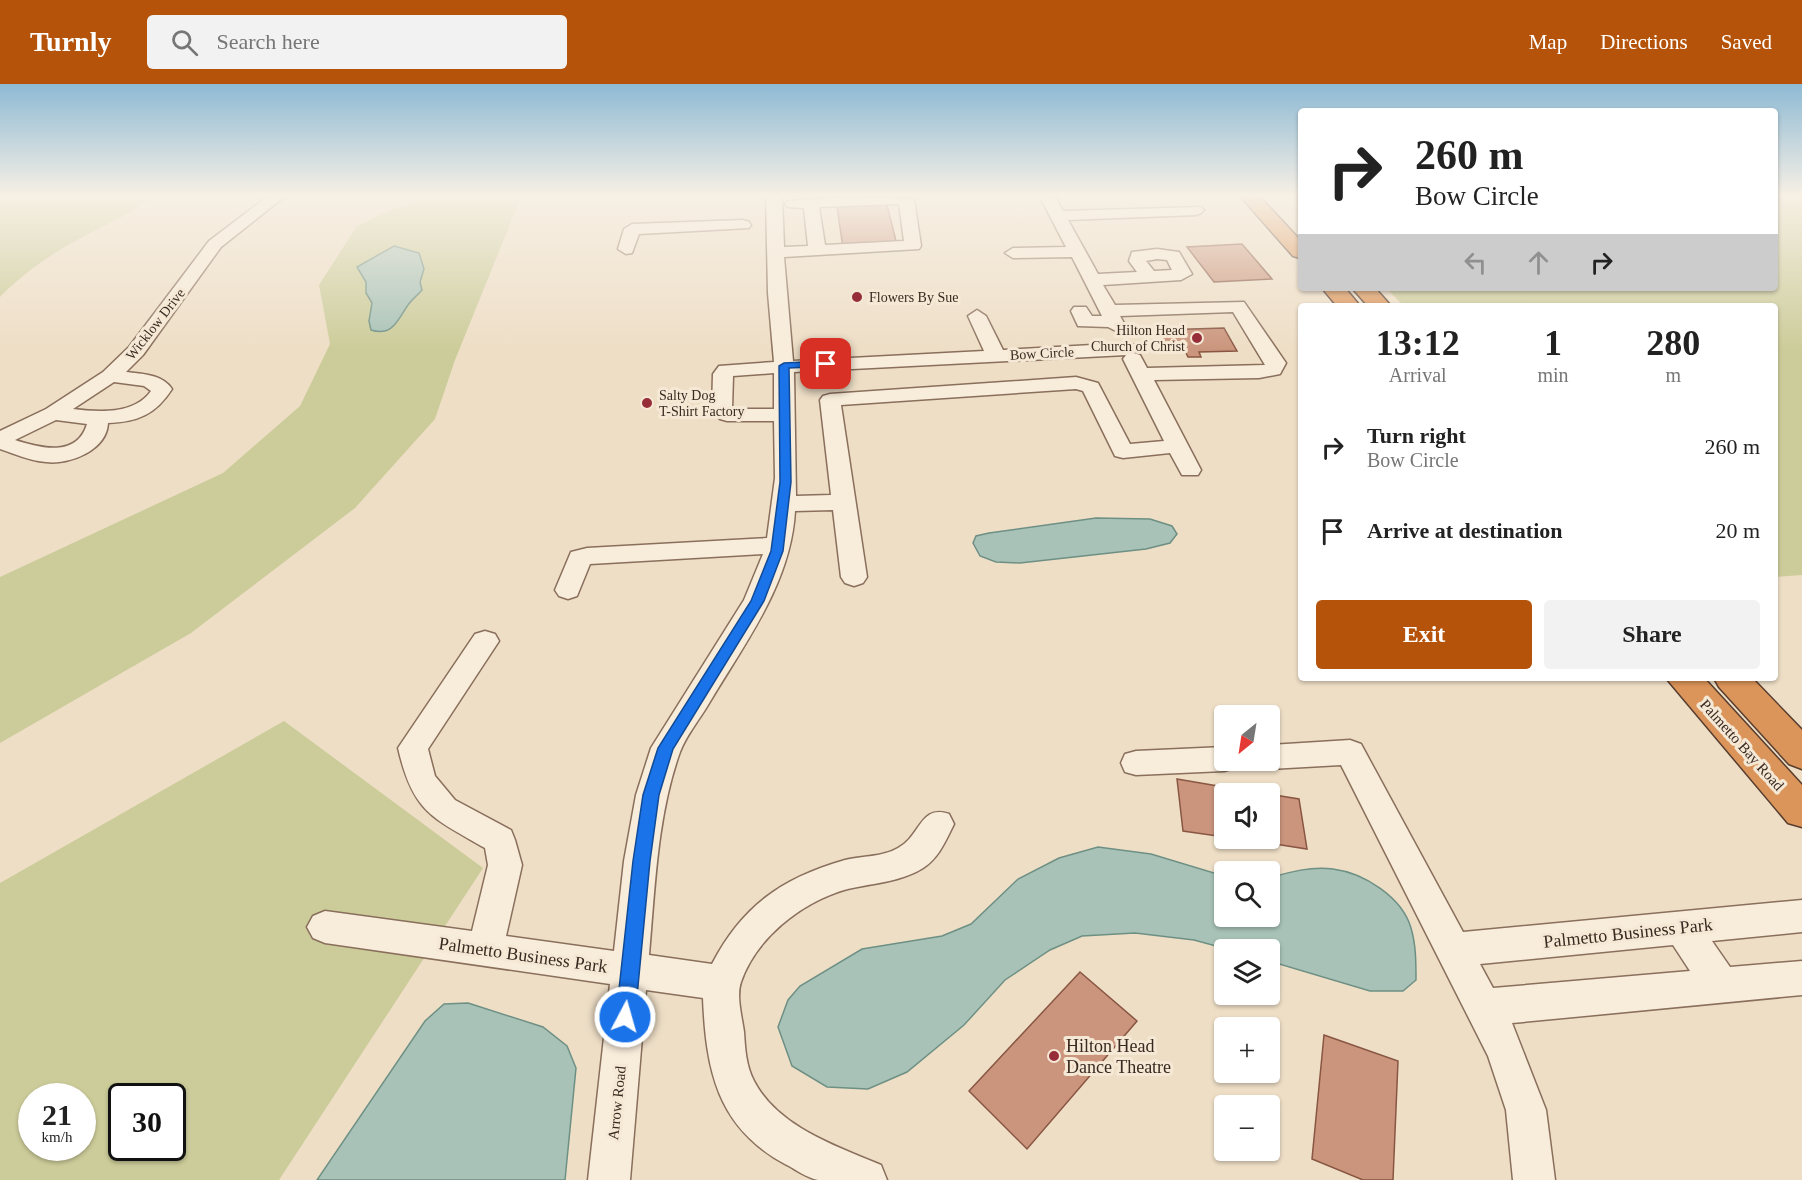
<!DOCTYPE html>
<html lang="en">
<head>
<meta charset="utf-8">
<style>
	:root { --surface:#fff; --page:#f2f2f2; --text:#222; --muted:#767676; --accent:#b45309 }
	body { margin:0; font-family:"Times New Roman",serif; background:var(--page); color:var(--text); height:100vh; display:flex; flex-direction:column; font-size:22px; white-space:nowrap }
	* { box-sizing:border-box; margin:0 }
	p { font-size:20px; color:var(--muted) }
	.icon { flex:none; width:33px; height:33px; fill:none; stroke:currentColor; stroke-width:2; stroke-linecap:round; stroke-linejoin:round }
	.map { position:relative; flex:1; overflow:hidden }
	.side { position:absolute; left:1298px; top:219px; width:480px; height:378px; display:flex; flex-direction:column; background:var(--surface); border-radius:6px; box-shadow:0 2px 4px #0004 }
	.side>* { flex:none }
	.top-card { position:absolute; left:1298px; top:24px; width:480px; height:183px; border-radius:6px; box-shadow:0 2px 4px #0004; background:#fff; color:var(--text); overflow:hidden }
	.needle { width:39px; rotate:210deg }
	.fabs { position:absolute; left:1214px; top:621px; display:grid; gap:12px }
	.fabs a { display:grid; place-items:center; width:66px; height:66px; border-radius:6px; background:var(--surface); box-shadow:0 2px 4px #0004; font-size:30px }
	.speed { position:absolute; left:18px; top:999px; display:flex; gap:12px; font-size:30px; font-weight:700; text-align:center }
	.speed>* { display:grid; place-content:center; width:78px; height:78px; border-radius:50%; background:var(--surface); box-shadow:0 2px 4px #0004; line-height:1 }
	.speed small { font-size:15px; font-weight:400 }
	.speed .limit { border:3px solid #111; border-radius:9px; background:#fff; color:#111 }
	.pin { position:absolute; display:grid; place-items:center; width:51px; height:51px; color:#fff; margin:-26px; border-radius:12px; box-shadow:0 3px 9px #0006 }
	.me { position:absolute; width:66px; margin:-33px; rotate:6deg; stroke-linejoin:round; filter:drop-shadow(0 0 4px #0008) }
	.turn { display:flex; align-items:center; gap:21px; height:126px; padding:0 18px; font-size:27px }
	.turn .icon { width:78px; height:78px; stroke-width:2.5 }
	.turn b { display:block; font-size:42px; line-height:51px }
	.lanes { display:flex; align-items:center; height:57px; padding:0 18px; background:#0003; justify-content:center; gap:30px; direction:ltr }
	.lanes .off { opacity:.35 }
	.eta { display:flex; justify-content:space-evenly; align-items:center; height:102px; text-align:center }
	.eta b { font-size:36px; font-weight:800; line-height:42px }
	.primary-button { display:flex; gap:12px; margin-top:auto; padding:12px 18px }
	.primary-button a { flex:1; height:69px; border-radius:6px; background:var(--accent); color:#fff; font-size:24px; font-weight:800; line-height:69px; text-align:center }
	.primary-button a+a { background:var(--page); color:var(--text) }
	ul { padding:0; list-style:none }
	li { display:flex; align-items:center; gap:18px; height:84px; padding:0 18px }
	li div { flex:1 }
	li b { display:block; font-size:22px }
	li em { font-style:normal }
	header { display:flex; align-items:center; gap:36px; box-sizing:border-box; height:84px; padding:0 30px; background:var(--accent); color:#fff }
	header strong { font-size:28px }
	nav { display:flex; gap:33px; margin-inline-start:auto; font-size:21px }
	.search { width:420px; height:54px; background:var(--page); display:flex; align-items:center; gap:15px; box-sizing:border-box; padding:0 21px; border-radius:6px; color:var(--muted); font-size:22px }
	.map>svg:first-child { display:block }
	.green { fill:#cccc9a; fill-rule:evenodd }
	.water { fill:#a8c2b7; stroke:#6e9084; stroke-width:1.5 }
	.building { fill:#cb957d; stroke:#885642; stroke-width:1.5 }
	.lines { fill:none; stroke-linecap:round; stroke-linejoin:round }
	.minor-casing { stroke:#896f5c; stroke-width:3 }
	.highway-casing { stroke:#573e30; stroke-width:3 }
	.minor { fill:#f8ecda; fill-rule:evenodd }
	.highway { fill:#db9459; fill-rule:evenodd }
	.route { fill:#1a73e8; stroke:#114b97; stroke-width:1.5 }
	.poi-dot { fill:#972d39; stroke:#f5e9d6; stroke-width:2 }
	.labels { text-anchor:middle; stroke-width:6; stroke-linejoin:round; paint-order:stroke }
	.far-poi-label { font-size:14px; fill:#3a2920; stroke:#f5e9d6; text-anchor:start }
	.far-street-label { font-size:14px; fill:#3a2920; stroke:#f5e9d6 }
	.street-label { font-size:15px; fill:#3a2920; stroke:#f5e9d6 }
	.near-street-label { font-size:18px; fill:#3a2920; stroke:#f5e9d6 }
	.near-poi-label { font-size:18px; fill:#3a2920; stroke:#f5e9d6; text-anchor:start }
</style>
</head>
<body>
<header>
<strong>Turnly</strong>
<div class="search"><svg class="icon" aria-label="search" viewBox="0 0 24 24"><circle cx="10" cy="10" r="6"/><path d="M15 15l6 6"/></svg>Search here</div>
<nav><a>Map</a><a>Directions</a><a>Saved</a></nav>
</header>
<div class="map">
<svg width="1802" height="1096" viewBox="0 0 1802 1096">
	<rect width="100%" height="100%" fill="#eedec6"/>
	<path class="green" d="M0,113H152C129,131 105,141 79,155C51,170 22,190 0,213Z
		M430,113H521L455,276L435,335L355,424L191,549L0,659V493L223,389L300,322L330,260L319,201L357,142L388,127Z
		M1775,113H1802V491L1775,493L1774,222H1404L1386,204H1774Z
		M284,637L483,784L279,1096H0V799ZM32,1012H82V1064H32ZM122,1012H172V1064H122Z"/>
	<path class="water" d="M394,162L419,169L424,185L420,198L422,206C418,211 412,215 408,221C398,235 393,253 371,246L369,237L372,219L366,209V198L357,183Z
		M1096,434L1150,435L1172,442L1177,450L1170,459L1146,465L1020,479L996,478L980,472L973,459L976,452L989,449Z
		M1098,763L1151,770L1224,792V832H1269V794C1290,788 1311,782 1333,785C1364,789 1402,813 1411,844C1416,861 1416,878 1416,896L1403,907H1370L1269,877V866L1227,865L1194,856L1135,849L1082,852L1050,866L1005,896L964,941L907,988L868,1005L827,1003L792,982L778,943L788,916L800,902L862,865L942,852L971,840L1018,795L1059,774Z
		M468,919L543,943L567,962L576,984L565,1096H317L425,937L444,920Z"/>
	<path class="building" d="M887,121L897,161L843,164L837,123Z
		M1242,160L1272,195L1214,198L1187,163Z
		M1224,244L1237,267L1199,268L1201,273H1188L1183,263H1168L1159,246Z
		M1177,695L1265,710H1224V753L1183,747Z
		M1269,710L1299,715L1307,765L1235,754H1269Z
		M1080,888L1137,937L1027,1065L969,1007Z
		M1324,951L1398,977L1393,1096H1363L1312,1075Z"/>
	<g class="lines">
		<g class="minor-casing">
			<path id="minor" d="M267,113H284L221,163L143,271L126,288C142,290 162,290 172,305C156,330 138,338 108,339C107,366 70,381 46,378C30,377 15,370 0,365V347L46,325L103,288L129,263L209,157ZM114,298L144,302L151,307C134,331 98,328 73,325ZM56,336L87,340C77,374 40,364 15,356Z
				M766,113H782L784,163L808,162L804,124L788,123L785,120L788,117L848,113L914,115L921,162L919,165L784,173L793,277L984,267L968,232L977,226L986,232L1003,266L1128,259L1135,261L1138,265L1134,269L1140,271L1147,284L1265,281L1233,228L1120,232L1125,241L1116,247L1108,243L1078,242L1071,227L1074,223H1086L1092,232H1102L1072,173L1013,174L1005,169L1013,164L1066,163L1040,113H1055L1063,127L1201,123L1204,126L1201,129L1196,131L1068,136L1098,190L1137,188L1129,177L1132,168L1157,165L1179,168L1192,190L1181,196L1103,201L1115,221L1244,218L1286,279L1280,290L1259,294L1154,296L1201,386L1198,391H1182L1170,369L1123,374L1115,372L1083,307L1076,305L841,321L867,493L863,499L854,502L845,499L841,493L833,426L795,427C791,500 744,560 708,621C699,636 686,652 680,668C657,732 655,804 649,871L712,880C742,822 782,794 845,776C861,772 883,773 898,764C921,752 920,720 949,730L954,740C946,756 939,774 923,784C899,799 870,799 844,806C801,819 756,854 741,898C736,912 742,933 744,948C745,964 746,982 754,997C778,1043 836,1062 881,1081L887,1096C866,1096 839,1096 818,1096C807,1094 795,1085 785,1080C717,1043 706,986 703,914L646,906L630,1096H588L610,900L325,859L313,854L307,843L313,832L325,827L472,847L488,781L485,764C431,733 413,728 398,664L475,550L485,547L495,550L499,557L428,665L435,692L455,716L511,746L515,756L522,781L506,852L614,867L624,777L636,711L651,664L744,516L763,470L590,480L577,512L568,515L559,512L555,506L571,468L587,464L767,454L775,394L774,337H727L720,335L712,326L713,290L719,282L774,278L768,209ZM899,120L904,157L825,161L819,123ZM1157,175L1167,176L1172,186L1154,187L1146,177ZM1126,271L1123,275L1164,357L1130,360L1098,299L1076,293L830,310L823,312L820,316L831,411L796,412L794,288ZM774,289V325H732L733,292Z
				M743,136L749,138L751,141L749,144L639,150L632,169L626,170L618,165L624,145L632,140Z
				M1350,656L1361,660L1463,848L1802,816V848L1712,857L1730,883L1802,877V911L1512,939L1546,1026L1555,1096H1513L1506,1026L1488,972L1341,681L1269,685L1258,682L1256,676H1269V661ZM1673,861L1690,887L1493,904L1480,880Z
				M1224,663V676H1238L1235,684L1224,687L1136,691L1125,688L1121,679L1125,670L1136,667Z"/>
		</g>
		<g class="highway-casing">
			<path id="highway" d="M1241,113H1260L1300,156V174L1293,172Z
				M1322,204H1345L1360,222H1337Z
				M1352,204H1375L1391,222H1368Z
				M1666,594H1704L1802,701V743L1788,739Z
				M1714,594H1752L1802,646V685L1789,680L1719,603Z"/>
		</g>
		<use href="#minor" class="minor"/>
		<use href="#highway" class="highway"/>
	</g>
	<linearGradient id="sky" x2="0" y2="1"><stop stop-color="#8ebad4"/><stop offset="0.42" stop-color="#f7f0e5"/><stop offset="1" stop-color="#f7f0e5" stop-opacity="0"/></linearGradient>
	<rect width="1802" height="266" fill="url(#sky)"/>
	<path class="route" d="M826,277L831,280L830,282L789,284L791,398L783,467L764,517L673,665L659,711L650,777L635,933L632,940L625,942L619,940L616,933L633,777L643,711L658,664L751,517L771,467L780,398L779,282L784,279Z"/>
	<g class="poi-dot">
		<circle cx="857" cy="213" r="6"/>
		<circle cx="1197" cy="254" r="6"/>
		<circle cx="647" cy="319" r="6"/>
		<circle cx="1054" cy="972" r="6"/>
	</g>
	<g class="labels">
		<g class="far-poi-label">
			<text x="869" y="218">Flowers By Sue</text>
			<text x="1185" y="251" text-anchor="end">Hilton Head<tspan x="1185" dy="16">Church of Christ</tspan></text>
			<text x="659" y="316">Salty Dog<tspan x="659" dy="16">T-Shirt Factory</tspan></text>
		</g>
		<g class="far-street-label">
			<text transform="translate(155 240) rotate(-52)" y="5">Wicklow Drive</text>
			<text transform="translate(1042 269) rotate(-3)" y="5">Bow Circle</text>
		</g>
		<g class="street-label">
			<text transform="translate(1742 661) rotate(48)" y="5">Palmetto Bay Road</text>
			<text transform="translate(617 1019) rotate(-84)" y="5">Arrow Road</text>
		</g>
		<g class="near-street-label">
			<text transform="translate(1628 849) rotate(-6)" y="6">Palmetto Business Park</text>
			<text transform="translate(523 871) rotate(8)" y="6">Palmetto Business Park</text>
		</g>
		<g class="near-poi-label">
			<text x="1066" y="968">Hilton Head<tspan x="1066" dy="21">Dance Theatre</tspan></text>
		</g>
	</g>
</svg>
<div class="fabs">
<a><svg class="needle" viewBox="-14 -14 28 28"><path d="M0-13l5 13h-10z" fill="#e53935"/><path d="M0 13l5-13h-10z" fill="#767676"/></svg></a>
<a><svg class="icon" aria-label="sound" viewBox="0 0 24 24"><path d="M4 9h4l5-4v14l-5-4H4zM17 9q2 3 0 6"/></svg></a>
<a><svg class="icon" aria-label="search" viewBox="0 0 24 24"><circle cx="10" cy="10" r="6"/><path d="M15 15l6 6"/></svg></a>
<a><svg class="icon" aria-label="layers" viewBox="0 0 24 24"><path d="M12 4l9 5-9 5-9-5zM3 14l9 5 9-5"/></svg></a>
<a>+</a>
<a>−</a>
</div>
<div class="speed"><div>21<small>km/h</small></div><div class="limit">30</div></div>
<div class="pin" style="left:826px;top:280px;background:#d93025"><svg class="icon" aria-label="arrive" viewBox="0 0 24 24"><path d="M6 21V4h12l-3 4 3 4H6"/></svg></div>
<svg class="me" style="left:625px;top:933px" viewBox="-20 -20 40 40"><circle r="17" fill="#1a73e8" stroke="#fff" stroke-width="3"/><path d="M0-11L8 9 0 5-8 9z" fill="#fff"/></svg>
<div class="top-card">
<div class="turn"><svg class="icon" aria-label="right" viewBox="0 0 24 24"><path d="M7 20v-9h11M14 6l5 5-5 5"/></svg><div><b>260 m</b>Bow Circle</div></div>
<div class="lanes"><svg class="icon off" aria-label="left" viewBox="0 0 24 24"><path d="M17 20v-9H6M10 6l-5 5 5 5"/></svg><svg class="icon off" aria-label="ahead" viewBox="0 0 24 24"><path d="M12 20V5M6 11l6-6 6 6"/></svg><svg class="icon" aria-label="right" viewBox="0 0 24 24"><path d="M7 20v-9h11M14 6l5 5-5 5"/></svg></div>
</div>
<section class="side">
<div class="eta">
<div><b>13:12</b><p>Arrival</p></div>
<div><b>1</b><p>min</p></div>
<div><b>280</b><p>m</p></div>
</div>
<ul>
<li><svg class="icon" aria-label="right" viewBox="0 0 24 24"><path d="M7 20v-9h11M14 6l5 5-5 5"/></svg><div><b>Turn right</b><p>Bow Circle</p></div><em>260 m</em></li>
<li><svg class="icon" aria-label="arrive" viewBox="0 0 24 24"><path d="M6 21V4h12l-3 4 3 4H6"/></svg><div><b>Arrive at destination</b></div><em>20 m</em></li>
</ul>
<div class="primary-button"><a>Exit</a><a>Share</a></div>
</section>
</div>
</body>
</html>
